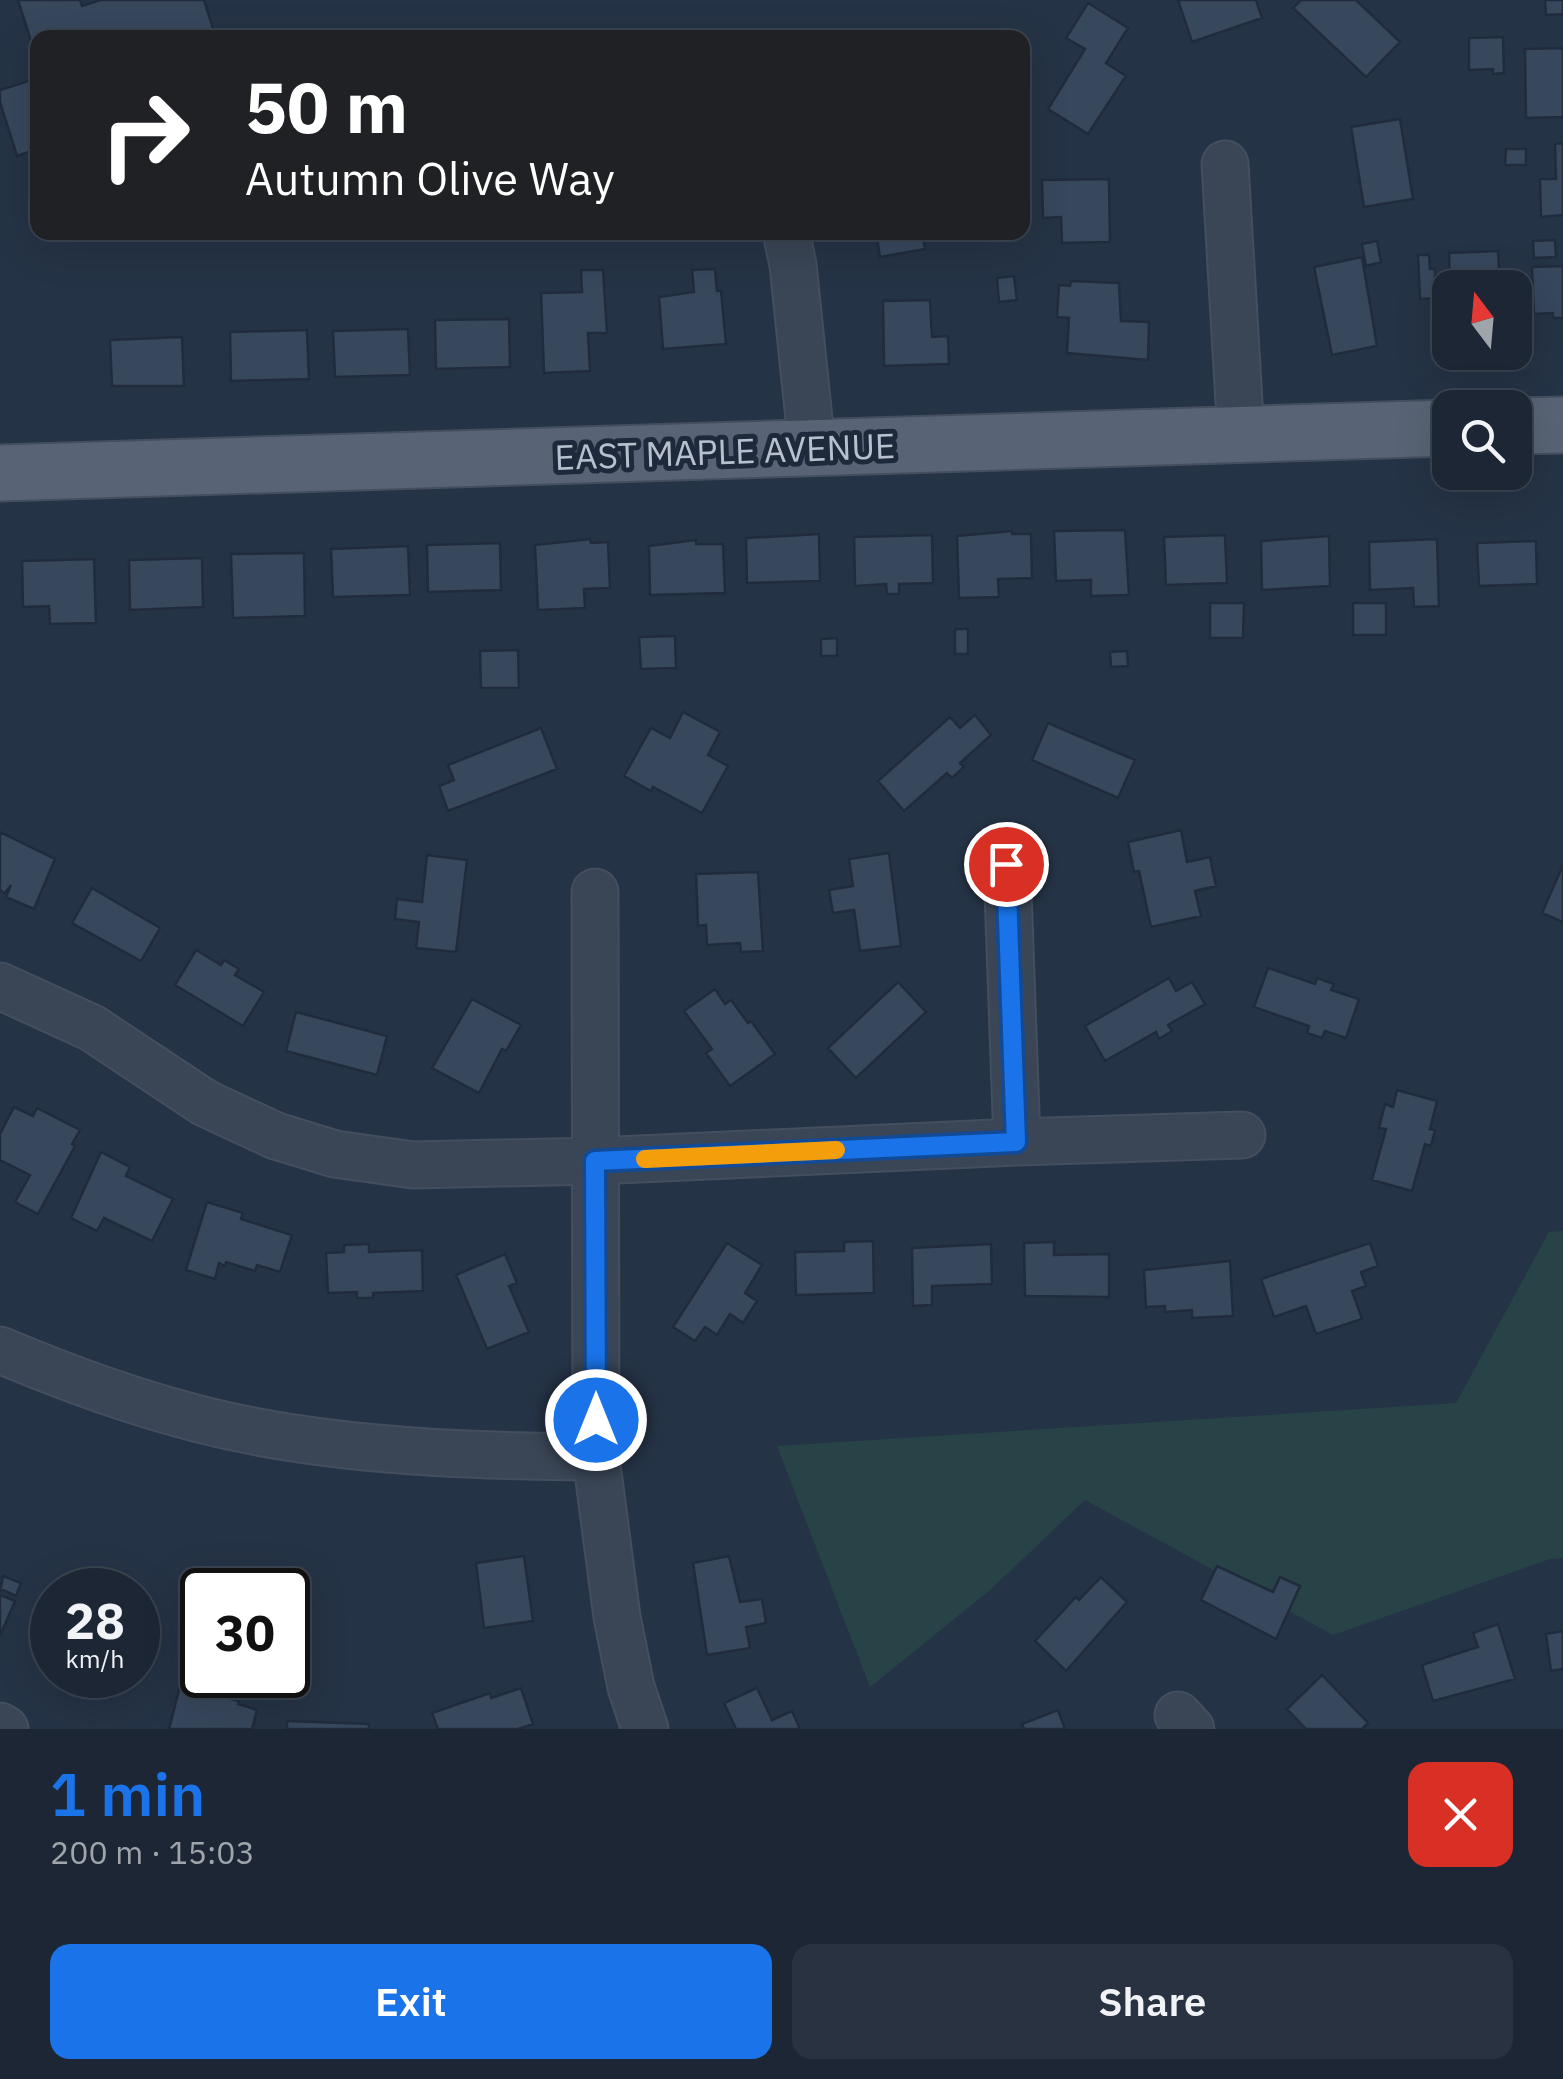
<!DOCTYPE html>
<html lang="en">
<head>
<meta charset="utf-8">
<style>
	:root { --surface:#1c2634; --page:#293240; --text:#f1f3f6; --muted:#a0a5ac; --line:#3a434f; --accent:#1a73e8 }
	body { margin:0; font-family:"IBM Plex Sans",sans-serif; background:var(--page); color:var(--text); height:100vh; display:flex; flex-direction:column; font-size:38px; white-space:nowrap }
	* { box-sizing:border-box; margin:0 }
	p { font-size:32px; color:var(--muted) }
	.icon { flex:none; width:55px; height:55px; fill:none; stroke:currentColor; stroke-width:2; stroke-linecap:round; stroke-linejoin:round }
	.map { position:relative; height:1729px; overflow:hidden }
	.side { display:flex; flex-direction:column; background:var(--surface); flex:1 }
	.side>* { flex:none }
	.hud { position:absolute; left:30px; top:30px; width:1000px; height:210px; border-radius:20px; box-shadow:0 10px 40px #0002,0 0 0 2px var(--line); background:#202124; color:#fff; overflow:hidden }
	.needle { width:65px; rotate:344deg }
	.buttons { position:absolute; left:1432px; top:270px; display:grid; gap:20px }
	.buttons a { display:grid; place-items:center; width:100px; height:100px; border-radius:20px; background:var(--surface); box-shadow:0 10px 40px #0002,0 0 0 2px var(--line); font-size:50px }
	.speed { position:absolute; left:30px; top:1568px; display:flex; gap:20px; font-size:50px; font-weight:700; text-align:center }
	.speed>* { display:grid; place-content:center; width:130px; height:130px; border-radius:50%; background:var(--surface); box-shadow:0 10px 40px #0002,0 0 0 2px var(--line); line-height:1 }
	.speed small { font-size:25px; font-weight:400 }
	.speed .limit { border:5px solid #111; border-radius:15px; background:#fff; color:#111 }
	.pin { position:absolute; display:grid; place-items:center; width:85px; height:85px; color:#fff; margin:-42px; border:5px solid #fff; border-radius:50%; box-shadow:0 2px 10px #0007 }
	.me { position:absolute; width:110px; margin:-55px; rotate:0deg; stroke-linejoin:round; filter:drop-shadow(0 0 8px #0008) }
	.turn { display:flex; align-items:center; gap:35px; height:210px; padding:0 50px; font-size:45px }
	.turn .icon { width:130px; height:130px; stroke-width:2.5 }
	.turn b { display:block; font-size:70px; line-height:85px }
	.round { display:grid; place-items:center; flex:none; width:105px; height:105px; border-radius:20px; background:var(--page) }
	.headline { display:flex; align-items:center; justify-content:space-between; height:170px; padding:0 50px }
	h1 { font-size:60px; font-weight:600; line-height:75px; color:var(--accent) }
	.primary-button { display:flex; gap:20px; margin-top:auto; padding:20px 50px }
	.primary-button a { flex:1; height:115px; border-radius:20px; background:var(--accent); color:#fff; font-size:40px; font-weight:600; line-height:115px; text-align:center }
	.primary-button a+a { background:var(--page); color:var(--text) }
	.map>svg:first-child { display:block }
	.green { fill:#274347 }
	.building { fill:#37475c; stroke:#202c3d; stroke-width:2.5 }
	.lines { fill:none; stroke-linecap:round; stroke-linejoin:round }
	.minor-casing { stroke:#444e5e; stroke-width:49 }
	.major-casing { stroke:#444e5e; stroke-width:59 }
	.minor { stroke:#3a4555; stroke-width:45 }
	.major { stroke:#586475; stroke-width:55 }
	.route-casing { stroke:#114b97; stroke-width:25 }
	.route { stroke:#1a73e8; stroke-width:18 }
	.slow { stroke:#f59e0b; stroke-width:18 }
	.labels { text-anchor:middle; stroke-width:10; stroke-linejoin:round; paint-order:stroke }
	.street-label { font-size:35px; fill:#b8c0ce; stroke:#1e2a3b }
</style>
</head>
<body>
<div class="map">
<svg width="1563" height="1729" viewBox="0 0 1563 1729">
	<rect width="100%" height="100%" fill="#253346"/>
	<path class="green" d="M1563,1231V1558L1550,1559L1333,1635L1085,1500L989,1591L870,1687L777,1446L1456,1403L1549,1232Z"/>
	<path class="building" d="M18,0H80L82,6L101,0H204L216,38H38V63Z
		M1178,0H1256L1262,18L1192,42Z
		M1301,0H1356L1400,42L1366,77L1293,8Z
		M1545,0H1563V14L1546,15Z
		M1088,3L1128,28L1106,63L1126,76L1088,134L1048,109L1085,49L1066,38Z
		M1503,37L1504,73L1493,74V69L1469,70V38Z
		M1563,48V117L1526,118L1525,49Z
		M38,78V149L17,156L0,102V90Z
		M1400,119L1413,199L1364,207L1351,127Z
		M1563,143V215L1541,217L1540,179H1556L1555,144Z
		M1506,149H1526V165H1505Z
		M1109,179L1110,242L1062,243L1061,217L1043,218L1042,180Z
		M876,232H922L925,249L880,257Z
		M1555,240L1556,257L1534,258L1533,241Z
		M1377,241L1381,262L1366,266L1362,244Z
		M1498,251L1500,288H1450V332H1435L1434,298L1420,299L1418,255H1429L1430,269H1435V285H1450L1449,253Z
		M1362,257L1377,346L1332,355L1314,267Z
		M1563,266V318H1553V313L1534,314L1532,267Z
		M715,269L717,291H721L726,344L663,349L659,297L694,292L692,270Z
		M581,270H603L607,333H588L590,371L544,373L541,293L582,292Z
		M1014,276L1017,300L999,302L997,278Z
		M1071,281L1119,283L1121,321L1149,322L1148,360L1067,353L1069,318L1057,317L1059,285L1070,286Z
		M930,300L932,337L948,336L949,364L884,366L883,301Z
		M509,319L510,367L436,369L435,320Z
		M408,329L410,375L335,377L333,331Z
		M307,330L309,379L231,381L230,332Z
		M182,337L184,386H112L110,340Z
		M1125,530L1129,595L1091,596V580L1056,581L1054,531Z
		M1012,531V534H1031L1032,578L998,579L999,597L959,598L957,536Z
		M819,534L820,581L747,583L746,538Z
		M932,535L933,583L899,584V594H887L886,584L855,586L854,537Z
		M1225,535L1227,583L1166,585L1164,537Z
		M1329,536L1330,586L1262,590L1261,541Z
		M590,539L591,543L608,542L610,588L584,589L585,608L538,610L535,545Z
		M1437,539L1439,606L1414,607L1413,588L1370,590L1369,542Z
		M696,540V544H723L725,593L650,595L649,546Z
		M1536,541L1537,584L1479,586L1477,543Z
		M500,543L501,590L428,592L427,545Z
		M408,546L410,595L333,597L331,549Z
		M304,553L305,616L233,618L231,554Z
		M202,558L203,607L130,610L129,560Z
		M94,559L96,623L50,624L49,606L23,607L22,561Z
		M1210,603H1244L1243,638H1210Z
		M1353,603H1386V635H1353Z
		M955,629H968V654H955Z
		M675,636L676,668L641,669L639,637Z
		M837,638V656H821V639Z
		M518,650L519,688H481L480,651Z
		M1127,651L1128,666L1111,667L1110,652Z
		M683,712L720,732L708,755L728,766L702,813L653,787L651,791L624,776L651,728L670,738Z
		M975,715L991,735L960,763L964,767L952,778L947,773L904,811L878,781L950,717L960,728Z
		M1048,723L1135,760L1118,798L1032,760Z
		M541,728L557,769L448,811L439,786L454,780L448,765Z
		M1181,830L1187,862L1210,857L1216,886L1195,891L1201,916L1151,927L1139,871L1134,872L1128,842Z
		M0,832L55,859L34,909L6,897L11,885L5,893L0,890Z
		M889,853L901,946L860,951L854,910L833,913L829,890L853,886L849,859Z
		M427,855L467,860L456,952L416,948L419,922L395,919L397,899L422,902Z
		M1563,865V922L1542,913Z
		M758,872L763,951L741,952L740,943L707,945L706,925L698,926L696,874Z
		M92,888L160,928L141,961L72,923Z
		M196,950L221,965L224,960L239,969L235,975L264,992L243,1026L175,985Z
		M1268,968L1315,984L1317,978L1334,984L1331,990L1359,999L1346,1038L1325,1031L1322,1038L1307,1033L1309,1026L1254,1007Z
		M1169,978L1176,991L1192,982L1205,1004L1168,1025L1172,1031L1159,1039L1156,1032L1105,1061L1085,1026Z
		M898,982L926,1012L856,1078L828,1048Z
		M715,989L725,1004L731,1000L748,1023L751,1021L775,1054L730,1086L706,1053L712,1049L684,1011Z
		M472,999L521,1025L506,1051L502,1049L479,1093L432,1068Z
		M296,1012L387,1036L377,1075L286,1051Z
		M1397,1090L1437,1101L1430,1129L1435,1130L1431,1146L1425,1144L1412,1191L1372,1180L1386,1129L1379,1128L1385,1104L1393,1107Z
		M14,1107L33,1116L37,1108L80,1130L72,1144L75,1146L38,1214L15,1202L30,1175L0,1160V1134Z
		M101,1152L130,1167L126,1176L173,1199L152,1241L104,1218L97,1231L71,1218Z
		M207,1202L243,1213L241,1219L292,1235L280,1272L257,1265L255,1271L226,1262L225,1266L219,1263L215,1279L186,1270Z
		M873,1241L874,1293L796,1295L795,1252L844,1251V1242Z
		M1054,1242V1255L1109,1254V1297L1025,1296L1024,1243Z
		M727,1243L762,1265L745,1293L757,1301L743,1323L730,1314L717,1335L705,1327L695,1341L673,1327Z
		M1370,1243L1378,1266L1361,1272L1366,1286L1352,1291L1362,1319L1316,1334L1306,1306L1274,1317L1261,1279Z
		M369,1244V1252L422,1250L423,1291L373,1293V1298H357V1292L328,1293L326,1253L344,1252V1245Z
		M991,1244L992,1284L932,1286V1305L913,1306L912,1248Z
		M505,1254L517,1283L509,1286L529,1332L487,1349L456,1275Z
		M1230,1261L1233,1316L1192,1318V1310L1165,1312V1306L1146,1307L1144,1270Z
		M524,1556L533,1621L484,1628L476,1563Z
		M729,1556L740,1602L762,1599L766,1623L746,1627L750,1648L707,1655L693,1563Z
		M1217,1566L1273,1592L1280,1577L1300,1586L1276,1639L1201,1600Z
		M3,1576L21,1583L16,1596L1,1589L0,1592Z
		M1101,1577L1127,1602L1066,1671L1035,1641L1076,1597L1079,1600Z
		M0,1595L15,1601L0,1636Z
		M1498,1624L1515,1679L1433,1701L1422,1665L1478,1647L1473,1633Z
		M1563,1631V1669L1551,1671L1546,1634Z
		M69,1675H125L111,1699Z
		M1322,1675L1368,1723L1362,1729H1306L1287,1709Z
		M180,1686L239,1701L238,1704L257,1710L252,1729H169Z
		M521,1688L533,1724L518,1729H438L432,1713L490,1693L491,1698Z
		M757,1688L772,1720L792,1711L800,1729H736L724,1703Z
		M1058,1710L1065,1729H1024L1022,1724Z
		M287,1721L369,1724V1729H287Z"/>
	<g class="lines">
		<g class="minor-casing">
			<path id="minor" d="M1225,164L1241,436
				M786,232L793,265L812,448
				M1007,864L1017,1142
				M595,892L596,1457L617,1617L631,1687L645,1729
				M0,986L92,1028L205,1103L276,1136L335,1154L413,1165L595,1161L1017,1142L1242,1135
				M0,1350C86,1386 176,1418 269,1434C377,1453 486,1456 596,1457
				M1178,1715L1191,1729
				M0,1726L5,1729"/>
		</g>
		<g class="major-casing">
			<path id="major" d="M1515,426L1563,425
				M0,473L1450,428"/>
		</g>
		<use href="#minor" class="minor"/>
		<use href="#major" class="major"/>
	</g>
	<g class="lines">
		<g class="route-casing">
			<path id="route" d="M596,1420L595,1161L1016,1142L1006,864"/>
		</g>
		<use href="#route" class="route"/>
		<path class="slow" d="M645,1159L836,1150"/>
	</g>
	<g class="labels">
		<g class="street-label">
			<text transform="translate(725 452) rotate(-2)" y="12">EAST MAPLE AVENUE</text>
		</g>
	</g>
</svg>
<div class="buttons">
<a><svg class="needle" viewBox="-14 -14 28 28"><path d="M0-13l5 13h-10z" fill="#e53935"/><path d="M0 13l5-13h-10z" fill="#a0a5ac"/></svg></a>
<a><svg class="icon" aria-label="search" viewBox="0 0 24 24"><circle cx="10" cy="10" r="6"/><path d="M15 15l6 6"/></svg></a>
</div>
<div class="speed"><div>28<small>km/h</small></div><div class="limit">30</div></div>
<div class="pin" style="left:1006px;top:864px;background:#d93025"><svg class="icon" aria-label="arrive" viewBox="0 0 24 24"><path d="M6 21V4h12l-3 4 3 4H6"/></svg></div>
<svg class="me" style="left:596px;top:1420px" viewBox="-20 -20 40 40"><circle r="17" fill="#1a73e8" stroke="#fff" stroke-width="3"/><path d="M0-11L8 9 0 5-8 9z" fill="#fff"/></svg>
<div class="hud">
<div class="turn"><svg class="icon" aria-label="right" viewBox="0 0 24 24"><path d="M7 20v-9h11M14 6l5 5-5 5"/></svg><div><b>50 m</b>Autumn Olive Way</div></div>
</div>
</div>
<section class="side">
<div class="headline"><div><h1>1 min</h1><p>200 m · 15:03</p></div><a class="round" style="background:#d93025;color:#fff"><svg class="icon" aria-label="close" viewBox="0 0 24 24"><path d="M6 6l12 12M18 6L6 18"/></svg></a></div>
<div class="primary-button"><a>Exit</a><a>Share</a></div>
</section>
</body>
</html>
